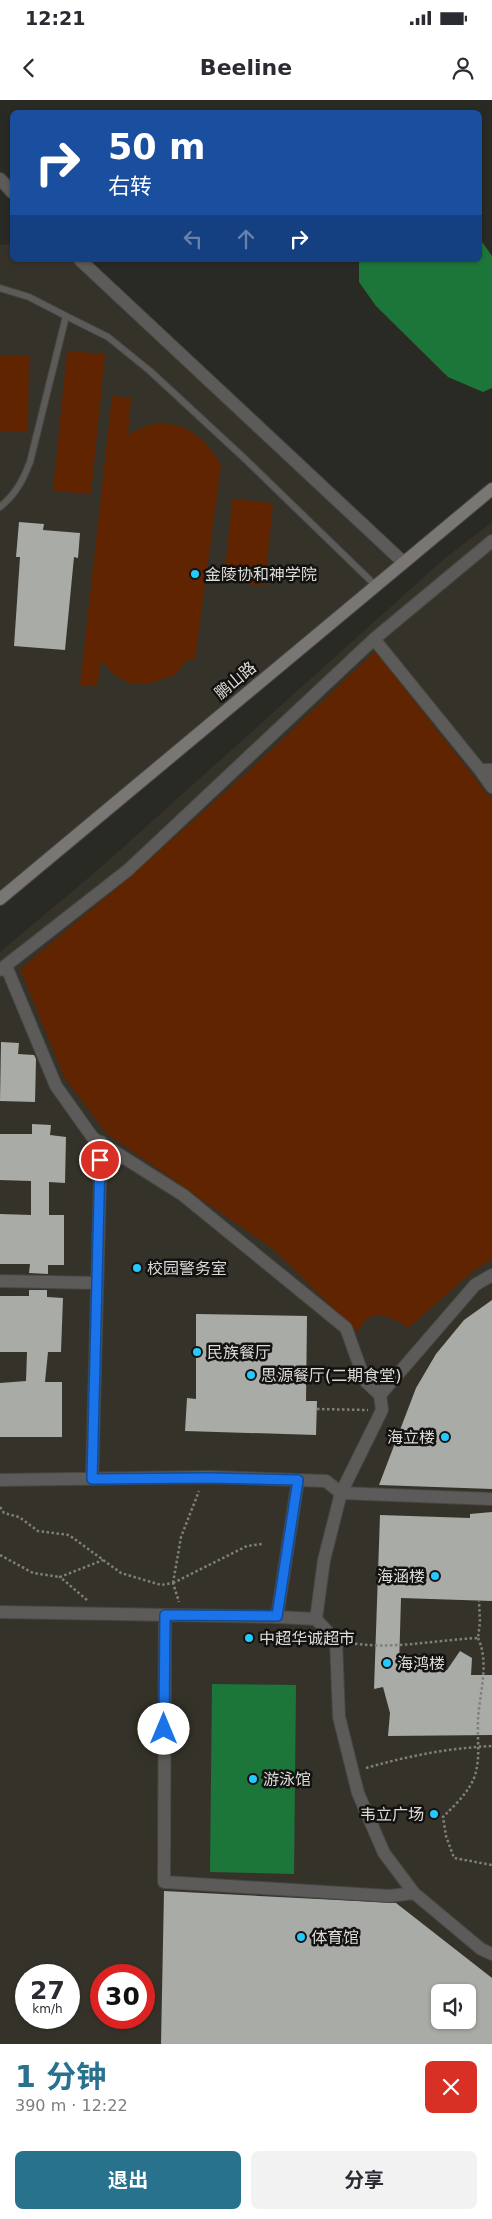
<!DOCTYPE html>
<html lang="zh">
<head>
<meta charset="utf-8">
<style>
	:root { --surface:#fff; --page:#f2f2f3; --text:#2b2b33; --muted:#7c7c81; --accent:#29728e }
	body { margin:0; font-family:"DejaVu Sans","Noto Sans SC",sans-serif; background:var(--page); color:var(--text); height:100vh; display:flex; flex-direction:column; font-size:19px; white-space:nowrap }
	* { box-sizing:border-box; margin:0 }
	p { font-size:16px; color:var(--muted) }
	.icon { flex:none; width:28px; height:28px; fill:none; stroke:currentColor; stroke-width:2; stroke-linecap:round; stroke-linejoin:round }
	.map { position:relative; height:1944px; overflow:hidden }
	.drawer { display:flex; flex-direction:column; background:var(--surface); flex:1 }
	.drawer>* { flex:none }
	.banner { position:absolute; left:10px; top:10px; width:472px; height:152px; border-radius:8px; box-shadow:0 1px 4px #0004; background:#1a4fa0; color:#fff; overflow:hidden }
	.tools { position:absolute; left:431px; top:1884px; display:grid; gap:10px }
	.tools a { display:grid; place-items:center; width:45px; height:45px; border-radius:8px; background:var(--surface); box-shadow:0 1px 4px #0004; font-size:25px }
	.speed { position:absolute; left:15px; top:1864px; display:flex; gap:10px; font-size:25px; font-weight:700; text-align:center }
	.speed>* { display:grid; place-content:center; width:65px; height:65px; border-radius:50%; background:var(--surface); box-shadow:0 1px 4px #0004; line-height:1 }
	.speed small { font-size:12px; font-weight:400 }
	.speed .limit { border:8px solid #d22; background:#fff; color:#111 }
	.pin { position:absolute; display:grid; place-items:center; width:42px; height:42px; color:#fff; margin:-21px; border:2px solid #fff; border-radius:50%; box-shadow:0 1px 5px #0007 }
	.me { position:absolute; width:55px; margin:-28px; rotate:0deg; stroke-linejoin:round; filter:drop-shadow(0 0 4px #0008) }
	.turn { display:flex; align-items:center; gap:18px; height:105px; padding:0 15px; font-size:22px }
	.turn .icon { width:65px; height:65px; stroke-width:2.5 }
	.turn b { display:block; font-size:35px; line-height:42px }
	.lanes { display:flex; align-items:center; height:48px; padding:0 15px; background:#0003; justify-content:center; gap:25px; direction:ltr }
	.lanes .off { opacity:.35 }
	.round { display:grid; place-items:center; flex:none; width:52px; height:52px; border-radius:8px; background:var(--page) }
	.summary { display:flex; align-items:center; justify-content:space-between; height:85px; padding:0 15px }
	h1 { font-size:30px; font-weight:700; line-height:38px; color:var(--accent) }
	.primary-button { display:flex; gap:10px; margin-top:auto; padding:10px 15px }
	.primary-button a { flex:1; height:58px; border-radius:8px; background:var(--accent); color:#fff; font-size:20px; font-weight:700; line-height:58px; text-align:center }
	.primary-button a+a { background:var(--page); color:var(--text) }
	.status { display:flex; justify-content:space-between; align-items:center; height:35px; padding:0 25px; background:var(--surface); direction:ltr }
	.status svg { height:14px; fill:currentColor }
	header { display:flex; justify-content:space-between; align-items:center; height:65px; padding:0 15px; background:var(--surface); font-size:22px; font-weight:700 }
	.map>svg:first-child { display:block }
	.built { fill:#353329; fill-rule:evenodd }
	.green { fill:#602401 }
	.water { fill:#1d7639 }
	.building { fill:#a9aba6; fill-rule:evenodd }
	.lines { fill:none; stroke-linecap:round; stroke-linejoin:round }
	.lane-casing { stroke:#464642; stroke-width:8 }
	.street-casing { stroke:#464642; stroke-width:14 }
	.secondary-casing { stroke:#464642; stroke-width:14 }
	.path { stroke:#7f7f7b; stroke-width:2.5; stroke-dasharray:2.5 2.5; stroke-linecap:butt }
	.lane { stroke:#5c5b59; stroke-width:6 }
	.street { stroke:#5c5b59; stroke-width:12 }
	.secondary { stroke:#797673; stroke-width:12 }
	.route-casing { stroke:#114b97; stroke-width:12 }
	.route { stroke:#1a73e8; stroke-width:9 }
	.poi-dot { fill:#26c9fe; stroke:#131210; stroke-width:2 }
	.labels { text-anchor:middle; stroke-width:5; stroke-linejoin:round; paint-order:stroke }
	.poi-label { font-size:16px; fill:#dcdcd9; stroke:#131210; text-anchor:start }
	.street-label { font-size:16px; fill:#dcdcd9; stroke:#131210 }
</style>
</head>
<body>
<div class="status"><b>12:21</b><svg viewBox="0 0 49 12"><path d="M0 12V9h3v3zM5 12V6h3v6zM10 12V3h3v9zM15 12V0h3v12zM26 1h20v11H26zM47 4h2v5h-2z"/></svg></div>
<header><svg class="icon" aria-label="back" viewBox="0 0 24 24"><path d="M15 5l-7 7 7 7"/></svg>Beeline<svg class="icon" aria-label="person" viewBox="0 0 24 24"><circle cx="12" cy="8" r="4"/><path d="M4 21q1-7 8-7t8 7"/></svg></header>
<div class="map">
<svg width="492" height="1944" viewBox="0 0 492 1944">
	<rect width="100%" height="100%" fill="#2a2a25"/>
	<path class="built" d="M12,144V160H80L403,462L0,799V145Z
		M492,422V1944H0V852L99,769L444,459ZM26,1875H69V1918H26ZM101,1875H144V1918H101ZM440,1892H468V1920H440Z"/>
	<path class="green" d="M67,251L105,254L91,394L53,391Z
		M0,255H29L28,332H0Z
		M112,296L131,298L128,335C166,310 201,328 221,365L195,560H187L175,575L148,584L129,583L116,576L101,561L97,586L80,585Z
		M232,399L273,403L265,486L224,482Z
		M375,551L492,700V1159L472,1172L408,1228C396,1219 387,1215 373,1215L364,1222L357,1232L273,1149L106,1033L64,977L20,869L123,783L251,669Z"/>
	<path class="water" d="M480,139L492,156V288L483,292L448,277L376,206L359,182V160H480Z
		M212,1584L296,1585L294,1774L210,1772Z"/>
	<path class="building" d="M19,422L44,424L43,430L80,433L78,458L74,457L65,550L14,546L20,457H16Z
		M1,942L19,943L18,954L34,955L36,959L35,1002L0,1001Z
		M32,1024L51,1025L50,1035L66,1037L65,1083L49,1082V1115H64V1165H48V1174L29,1173L30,1164H0V1114L31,1115V1081L0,1080V1034H32Z
		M29,1190H47V1197L63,1198L61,1252H48L45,1282H62V1337H0V1283L26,1281L27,1252H0V1196H29Z
		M492,1200V1389L379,1385L416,1288L436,1254L464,1220Z
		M196,1214L307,1216L306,1301H317L316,1335L185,1331L187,1298L196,1299Z
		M492,1412V1501L401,1498L399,1567L447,1570L460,1551L472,1558L471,1575H492V1635L388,1636L390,1613L383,1587L374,1589L380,1415L470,1418V1414Z
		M164,1791L396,1803L492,1878V1944H161ZM440,1892H468V1920H440Z"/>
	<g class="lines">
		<g class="lane-casing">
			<path id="lane" d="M0,188L29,197L66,216
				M0,407C16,394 23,380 30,362L66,216L108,237L150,271L244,358L375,485"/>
		</g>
		<g class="street-casing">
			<path id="street" d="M0,79L12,92
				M80,160L403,462
				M492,441L374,539L480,670H492
				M480,670L492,687
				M6,866L56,986L93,1038L183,1095L346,1228L365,1281L380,1295
				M0,870L128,770L374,539
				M0,1181L97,1183
				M92,1379L101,1042
				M0,1380L209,1377L326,1381L341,1393L382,1310L380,1295L475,1185L492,1175
				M492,1399L341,1393L324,1460L316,1519L336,1541L339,1617L358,1693L384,1753L414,1793L481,1849L492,1854
				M0,1512L277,1517L316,1519
				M165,1515L164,1782L390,1796L414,1793
				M277,1517L298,1380"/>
		</g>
		<g class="secondary-casing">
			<path id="secondary" d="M0,799L492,389"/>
		</g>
		<path class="path" d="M317,1309L368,1310
			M0,1407L4,1413L19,1417L38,1431L69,1435L121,1473L161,1485L173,1483L179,1502
			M0,1455L33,1473L60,1477
			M173,1483L181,1437L199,1391
			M173,1483L247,1446L262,1444
			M87,1500L60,1477L103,1460
			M478,1538C490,1564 479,1594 478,1621C477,1641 481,1659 474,1678C468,1693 454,1706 443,1717L446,1736L454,1758L492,1765
			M350,1543C393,1550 435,1540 478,1538L480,1522L479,1501
			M366,1668C408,1656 448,1648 492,1646"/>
		<use href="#lane" class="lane"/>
		<use href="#street" class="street"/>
		<use href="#secondary" class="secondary"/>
	</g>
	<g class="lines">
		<g class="route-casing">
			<path id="route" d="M100,1060L92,1379L209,1378L298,1380L277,1516L165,1515L164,1629"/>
		</g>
		<use href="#route" class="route"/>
	</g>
	<g class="poi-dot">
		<circle cx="195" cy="474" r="5"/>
		<circle cx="137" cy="1168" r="5"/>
		<circle cx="197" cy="1252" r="5"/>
		<circle cx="251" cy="1275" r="5"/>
		<circle cx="445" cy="1337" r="5"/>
		<circle cx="435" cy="1476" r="5"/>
		<circle cx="249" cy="1538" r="5"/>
		<circle cx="387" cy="1563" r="5"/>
		<circle cx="253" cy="1679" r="5"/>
		<circle cx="434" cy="1714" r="5"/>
		<circle cx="301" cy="1837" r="5"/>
	</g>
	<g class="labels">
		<g class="poi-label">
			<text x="205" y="480">金陵协和神学院</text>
			<text x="147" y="1174">校园警务室</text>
			<text x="207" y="1258">民族餐厅</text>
			<text x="261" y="1281">思源餐厅(二期食堂)</text>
			<text x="435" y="1343" text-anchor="end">海立楼</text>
			<text x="425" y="1482" text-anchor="end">海涵楼</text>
			<text x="259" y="1544">中超华诚超市</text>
			<text x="397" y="1569">海鸿楼</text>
			<text x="263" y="1685">游泳馆</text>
			<text x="424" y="1720" text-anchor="end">韦立广场</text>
			<text x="311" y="1843">体育馆</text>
		</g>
		<g class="street-label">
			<text transform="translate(235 580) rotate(-40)" y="6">鹏山路</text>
		</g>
	</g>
</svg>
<div class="tools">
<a><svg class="icon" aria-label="sound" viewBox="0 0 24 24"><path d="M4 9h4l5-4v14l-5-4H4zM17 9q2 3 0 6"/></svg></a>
</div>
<div class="speed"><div>27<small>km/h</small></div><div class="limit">30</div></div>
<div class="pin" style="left:100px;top:1060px;background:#d93025"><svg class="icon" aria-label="arrive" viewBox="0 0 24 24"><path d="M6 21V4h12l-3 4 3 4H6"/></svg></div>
<svg class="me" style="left:164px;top:1629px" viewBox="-20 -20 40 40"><circle r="19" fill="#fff"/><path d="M0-13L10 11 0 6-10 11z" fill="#1a73e8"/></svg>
<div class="banner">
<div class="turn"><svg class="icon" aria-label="right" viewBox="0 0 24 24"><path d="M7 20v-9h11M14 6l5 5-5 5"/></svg><div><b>50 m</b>右转</div></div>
<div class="lanes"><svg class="icon off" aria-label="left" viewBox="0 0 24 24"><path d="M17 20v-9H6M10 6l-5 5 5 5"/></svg><svg class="icon off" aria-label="ahead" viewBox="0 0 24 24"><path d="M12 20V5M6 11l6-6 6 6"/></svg><svg class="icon" aria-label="right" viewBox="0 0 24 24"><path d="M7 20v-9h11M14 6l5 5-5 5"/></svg></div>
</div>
</div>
<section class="drawer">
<div class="summary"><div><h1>1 分钟</h1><p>390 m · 12:22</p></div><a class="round" style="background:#d93025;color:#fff"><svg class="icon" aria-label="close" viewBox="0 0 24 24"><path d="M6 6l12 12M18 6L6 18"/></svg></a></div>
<div class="primary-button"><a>退出</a><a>分享</a></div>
</section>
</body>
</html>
